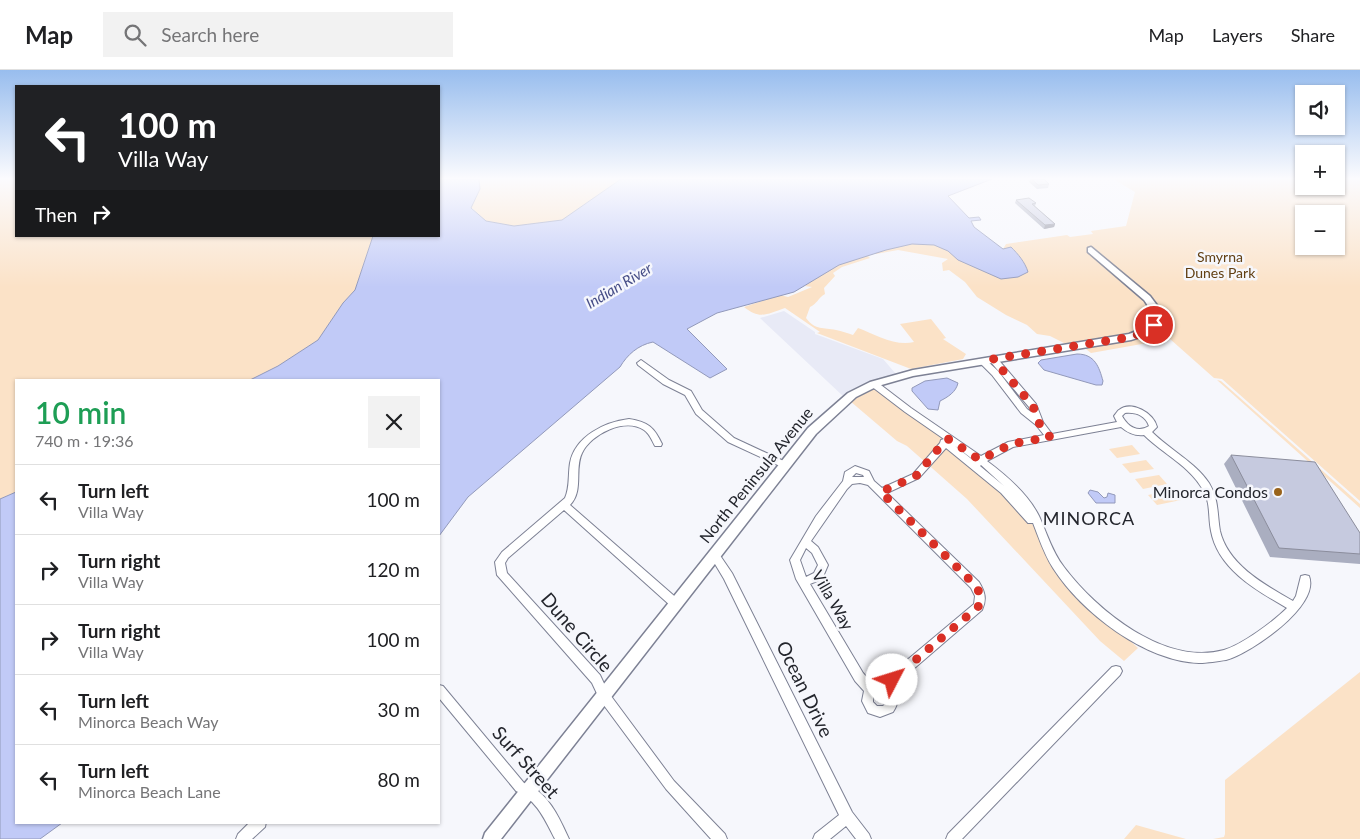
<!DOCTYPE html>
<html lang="en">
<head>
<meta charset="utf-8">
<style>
	:root { --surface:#fff; --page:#f2f2f2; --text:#202124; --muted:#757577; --line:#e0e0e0 }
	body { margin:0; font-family:Lato,sans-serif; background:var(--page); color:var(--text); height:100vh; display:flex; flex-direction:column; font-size:19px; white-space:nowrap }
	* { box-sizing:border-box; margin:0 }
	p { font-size:16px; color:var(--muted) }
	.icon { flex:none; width:28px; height:28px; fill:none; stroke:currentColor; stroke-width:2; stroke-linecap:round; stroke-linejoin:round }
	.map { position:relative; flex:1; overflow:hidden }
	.details { position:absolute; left:15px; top:309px; width:425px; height:445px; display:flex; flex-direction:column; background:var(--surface); border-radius:0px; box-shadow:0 1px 4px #0004 }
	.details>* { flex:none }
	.guide { position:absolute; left:15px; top:15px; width:425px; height:152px; border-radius:0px; box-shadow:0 1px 4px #0004; background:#202124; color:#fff; overflow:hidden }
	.tools { position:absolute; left:1295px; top:15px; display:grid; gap:10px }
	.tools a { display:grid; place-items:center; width:50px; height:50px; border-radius:0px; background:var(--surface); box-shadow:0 1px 4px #0004; font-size:25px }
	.pin { position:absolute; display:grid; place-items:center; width:42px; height:42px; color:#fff; margin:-21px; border:2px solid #fff; border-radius:50%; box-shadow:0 1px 5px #0007 }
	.me { position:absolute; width:55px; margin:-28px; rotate:50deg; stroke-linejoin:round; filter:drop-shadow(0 0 4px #0008) }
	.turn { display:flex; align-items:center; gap:18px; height:105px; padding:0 20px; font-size:22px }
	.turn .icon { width:65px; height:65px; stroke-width:2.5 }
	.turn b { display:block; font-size:35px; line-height:42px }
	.then { display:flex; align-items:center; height:48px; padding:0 20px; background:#0003; gap:10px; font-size:19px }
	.round { display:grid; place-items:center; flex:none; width:52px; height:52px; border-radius:0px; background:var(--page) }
	.overview { display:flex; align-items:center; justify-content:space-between; height:85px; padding:0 20px }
	h1 { font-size:30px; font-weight:600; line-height:38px; color:#1e9e55 }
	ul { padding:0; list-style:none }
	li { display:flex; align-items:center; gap:15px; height:70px; padding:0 20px; border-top:1px solid var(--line) }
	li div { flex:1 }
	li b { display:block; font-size:19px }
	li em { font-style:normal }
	header { display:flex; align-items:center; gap:30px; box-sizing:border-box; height:70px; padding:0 25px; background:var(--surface); border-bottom:1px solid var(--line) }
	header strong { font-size:24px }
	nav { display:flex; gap:28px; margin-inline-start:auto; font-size:18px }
	.search { width:350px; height:45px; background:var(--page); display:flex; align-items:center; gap:12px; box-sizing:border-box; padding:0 18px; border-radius:0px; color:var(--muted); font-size:19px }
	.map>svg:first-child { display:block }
	.built { fill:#e8eaf6 }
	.green { fill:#fbe2c7; fill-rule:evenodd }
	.water { fill:#c1caf7; stroke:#9299ba }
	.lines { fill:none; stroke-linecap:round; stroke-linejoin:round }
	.minor-casing { stroke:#7d8194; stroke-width:2 }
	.tertiary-casing { stroke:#7d8194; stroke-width:3 }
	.minor { fill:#fff; fill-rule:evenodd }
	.tertiary { fill:#fff; fill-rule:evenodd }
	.wall { fill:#aaaec0 }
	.shaded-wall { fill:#8b8d9c }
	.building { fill:#c6cadf; stroke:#8b8d9c }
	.route { stroke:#d93025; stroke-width:9; stroke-dasharray:0 16.2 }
	.poi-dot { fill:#99631b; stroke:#f6f7fc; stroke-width:2 }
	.labels { text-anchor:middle; stroke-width:5; stroke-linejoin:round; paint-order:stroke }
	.far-park-label { font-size:14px; fill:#624014; stroke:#f6f7fc }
	.far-water-label { font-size:15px; font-style:italic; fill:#474e87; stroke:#f6f7fc }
	.street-label { font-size:16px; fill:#24262d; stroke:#f6f7fc }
	.poi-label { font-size:16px; fill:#24262d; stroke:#f6f7fc; text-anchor:end }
	.neighbourhood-label { font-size:18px; letter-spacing:1px; fill:#24262d; stroke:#f6f7fc }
	.near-street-label { font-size:19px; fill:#24262d; stroke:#f6f7fc }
</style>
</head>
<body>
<header>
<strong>Map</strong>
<div class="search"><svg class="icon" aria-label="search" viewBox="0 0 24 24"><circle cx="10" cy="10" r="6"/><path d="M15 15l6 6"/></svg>Search here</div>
<nav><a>Map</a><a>Layers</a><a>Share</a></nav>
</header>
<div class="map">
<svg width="1360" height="769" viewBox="0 0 1360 769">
	<rect width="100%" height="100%" fill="#f6f7fc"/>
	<path class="built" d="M784,241L815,262V264L883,289L896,304L868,313L844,327L760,248Z"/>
	<path class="green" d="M0,109H16V166H373L355,220L343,233L318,270L278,296L250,310H16V422L0,429Z
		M479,109H621L562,150L514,156L486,151L471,137L480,119Z
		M1113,109H1304V116H1336V109H1360V431L1222,309L1214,308L1170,269L1091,283L1077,272L1066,274L1050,266L1037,264L1027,255L1006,245L977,227L965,212L949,200L943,201L942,193L948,189L898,180L876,184L874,182L913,174L1003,179L1006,174L1067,165L1070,167L1093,164L1091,161L1126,156L1135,122ZM1304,144H1336V176H1304Z
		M867,185L870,188L842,197L833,203L835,206L824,218L825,224C818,228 817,234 810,237L806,248C816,261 823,257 836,260C842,261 847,263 853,265L858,258C874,264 896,277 914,272L900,254L931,249L946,268L943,269L966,284L963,289L911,299L817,263L820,262L785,238C767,244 760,250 744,237L780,225L788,227L812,217L805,216L828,198Z
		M1217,310L1221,311L1360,434V438Z
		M876,316L945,367L1001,416L1041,465L1087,531L1138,578L1124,591L1100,571L967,429L907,376L897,371L850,331Z
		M1132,375L1140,384L1117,388L1109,379Z
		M1146,390L1154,399L1130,403L1122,394Z
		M1159,405L1167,414L1143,419L1135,409Z
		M1173,420L1181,430L1157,435L1148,425Z
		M1360,602V769H1213L1224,767L1225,764V710Z
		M1136,755L1186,769H1124Z"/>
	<path class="water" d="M439,109H479L480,119L471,138L486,151L514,156L562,150L621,109H992L948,126L969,148L979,147L981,150L971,151L974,157L1003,179L1011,177C1018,184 1025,192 1028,202L1018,207L1001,209L958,190L948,181L934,175L912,174L886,180L839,195L794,222L717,243L687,259L727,299L710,308L653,272C638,275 627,285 620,297L468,427L439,466V310H250L278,296L318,270L343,233L355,220L373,166H439Z
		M1077,284C1095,284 1099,297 1103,311L1102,315H1096L1044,300L1038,293L1041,290Z
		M947,308L958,313C956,322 948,327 940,331L938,340L928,339L912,321V318L925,311Z
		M1090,420L1098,422L1104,428L1107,427L1108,423L1115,425V433H1096L1088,423Z
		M16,422V752L62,753L40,769H0V429Z"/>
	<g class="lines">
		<g class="minor-casing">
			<path id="minor" d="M990,287H996L1036,334L1043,352L1052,364L1117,352L1114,346C1115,345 1118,340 1119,340C1131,330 1154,343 1157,357L1152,362C1170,380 1195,392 1209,413C1219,429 1217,444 1220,461C1228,495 1265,515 1293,531L1296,526L1301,506L1305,505L1309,506C1321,536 1249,584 1226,590C1218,591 1207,593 1199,593C1145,591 1082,543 1053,498C1044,484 1039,468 1033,453H1028L1001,423L946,378L919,408L887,423L979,512C985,522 987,529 982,540L896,614L894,617C899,626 899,633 893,642L880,647L868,643L862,631L864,621L855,611L796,509L790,490L816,446L843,411L845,402L855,396L869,401L874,411L882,418L913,404L940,373L941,370L944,369L905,342L871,316L870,314L871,312H877L911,338L981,386L1008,372L1044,365L1036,355L1021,343L992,305L978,291L979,289H985L998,301L1027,339L1031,342L1029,337L990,291L989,289ZM1125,343C1135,342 1145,345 1149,356C1138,363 1128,357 1122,346ZM1121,357C1128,363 1135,366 1144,365C1163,384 1190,396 1203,420C1211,433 1208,447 1211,461C1218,499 1256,520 1287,538C1274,551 1242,575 1224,580C1165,596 1097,541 1064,497C1052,482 1047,463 1039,446C1028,424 1007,406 987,391L1013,377ZM955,376L958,378L975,391H974ZM981,395L1004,416L980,396ZM856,403L863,405L864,407H852ZM860,413L868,415L971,518L975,526L974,534L888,606L884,612L879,611L872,613L863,603L810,514L822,509L828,495L818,477L811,471L847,419L852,414ZM806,478L812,483L818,495L814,503L806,507L800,490ZM877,622H881L887,626V632L883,636H877L873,632V626Z
				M641,290L669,310L691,321L702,340L734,368L788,393L789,395L788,397H782L728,372L696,344L685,325L663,314L638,295L637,293Z
				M629,349C648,352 654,357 662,374L661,376H655C652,371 650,364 644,360C625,347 591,364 582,383C574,399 584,421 570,435L680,531L681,534L680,537L676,539L672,537L564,440L508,488L505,493L507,503L600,605L608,622L674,711L725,764L727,769H711L666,719L600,630L592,613L497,505L495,492L502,482L565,428C570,417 568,405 570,393C575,366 605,352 629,349Z
				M714,480L717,481L732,503L852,742L869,764L871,769H856L846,756L830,769H813L815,764L839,745L724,509L709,484L711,481Z
				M1116,596L1120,597L1122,601L1120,605L962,769H946L948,764L1112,597Z
				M439,615L443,616L524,713C548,722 559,747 569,769H555C545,750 537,730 516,721L439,628Z
				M250,752H266L265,757L252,769H236L238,764Z"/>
		</g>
		<g class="tertiary-casing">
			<path id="tertiary" d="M1091,177L1150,226L1159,238L1162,248C1156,262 1145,266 1131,270L913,306L878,316L856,327L816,364L501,769H483L485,763L808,358L848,323L870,312L913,300L1129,264C1150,256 1159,251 1144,230L1088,182V178Z"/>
		</g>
		<use href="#minor" class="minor"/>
		<use href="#tertiary" class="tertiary"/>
	</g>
	<path class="wall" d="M1030,109H1044L1049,114L1048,118L1037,119L1029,112Z
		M1016,130L1036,133L1035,136L1055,154L1054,157L1044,159L1015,133Z
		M1231,385L1360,463V494L1270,487L1224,394Z"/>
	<path class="shaded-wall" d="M1055,154L1054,157L1044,159L1045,155Z"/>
	<path class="building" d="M1032,109H1044L1049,114L1038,115Z
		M1029,128L1036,133L1032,134L1055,154L1045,155L1016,130Z
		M1231,385L1315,392L1360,463V484L1279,478Z"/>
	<linearGradient id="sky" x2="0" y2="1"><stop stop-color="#98bdee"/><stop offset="0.5" stop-color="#fbfbfe"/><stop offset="1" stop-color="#fbfbfe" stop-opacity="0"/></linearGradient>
	<rect width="1360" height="217" fill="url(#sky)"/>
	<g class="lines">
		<path class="route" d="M892,610L978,537C982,529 980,522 975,515L881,422L916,406L944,372L949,369L980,390L1011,374L1050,367L1039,353L1033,336L993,289L1131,267L1147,261L1154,255"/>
	</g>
	<circle class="poi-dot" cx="1278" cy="422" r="5"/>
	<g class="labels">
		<g class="far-park-label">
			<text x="1220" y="192">Smyrna<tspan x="1220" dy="16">Dunes Park</tspan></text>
		</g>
		<g class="far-water-label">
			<text transform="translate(619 216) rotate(-31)" y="5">Indian River</text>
		</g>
		<g class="street-label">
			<text transform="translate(756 405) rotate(-51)" y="6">North Peninsula Avenue</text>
			<text transform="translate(833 530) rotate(60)" y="6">Villa Way</text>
		</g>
		<g class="poi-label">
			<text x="1268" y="428">Minorca Condos</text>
		</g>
		<g class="neighbourhood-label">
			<text x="1089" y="455">MINORCA</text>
		</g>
		<g class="near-street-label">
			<text transform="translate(577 562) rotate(49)" y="7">Dune Circle</text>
			<text transform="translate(805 619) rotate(64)" y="7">Ocean Drive</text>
			<text transform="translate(526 692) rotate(48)" y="7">Surf Street</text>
		</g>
	</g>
</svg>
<div class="tools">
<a><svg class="icon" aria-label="sound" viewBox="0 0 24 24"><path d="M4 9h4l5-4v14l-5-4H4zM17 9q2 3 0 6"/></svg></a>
<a>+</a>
<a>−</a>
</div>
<div class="pin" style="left:1154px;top:255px;background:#d93025"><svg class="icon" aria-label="arrive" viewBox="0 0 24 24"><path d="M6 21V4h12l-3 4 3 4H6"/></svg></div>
<svg class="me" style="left:892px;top:610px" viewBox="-20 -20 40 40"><circle r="19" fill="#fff"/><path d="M0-13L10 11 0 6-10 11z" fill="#d93025"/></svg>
<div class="guide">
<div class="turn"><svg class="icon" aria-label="left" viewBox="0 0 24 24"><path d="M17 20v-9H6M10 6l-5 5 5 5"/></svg><div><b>100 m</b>Villa Way</div></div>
<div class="then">Then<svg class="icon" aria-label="right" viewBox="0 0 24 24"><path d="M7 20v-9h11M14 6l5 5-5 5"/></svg></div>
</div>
<section class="details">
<div class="overview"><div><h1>10 min</h1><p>740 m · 19:36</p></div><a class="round"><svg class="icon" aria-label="close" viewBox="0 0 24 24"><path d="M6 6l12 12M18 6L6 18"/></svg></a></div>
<ul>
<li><svg class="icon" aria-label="left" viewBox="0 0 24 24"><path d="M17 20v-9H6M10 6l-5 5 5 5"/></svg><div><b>Turn left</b><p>Villa Way</p></div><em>100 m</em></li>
<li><svg class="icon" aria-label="right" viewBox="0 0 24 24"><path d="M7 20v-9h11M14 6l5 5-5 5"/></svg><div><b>Turn right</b><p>Villa Way</p></div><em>120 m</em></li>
<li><svg class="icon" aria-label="right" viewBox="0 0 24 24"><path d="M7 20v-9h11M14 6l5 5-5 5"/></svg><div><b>Turn right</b><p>Villa Way</p></div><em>100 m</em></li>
<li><svg class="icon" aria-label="left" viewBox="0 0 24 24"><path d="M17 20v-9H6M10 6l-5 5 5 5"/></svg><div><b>Turn left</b><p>Minorca Beach Way</p></div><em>30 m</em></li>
<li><svg class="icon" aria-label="left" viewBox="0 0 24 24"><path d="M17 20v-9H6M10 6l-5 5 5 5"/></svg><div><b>Turn left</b><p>Minorca Beach Lane</p></div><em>80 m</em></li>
</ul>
</section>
</div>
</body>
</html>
